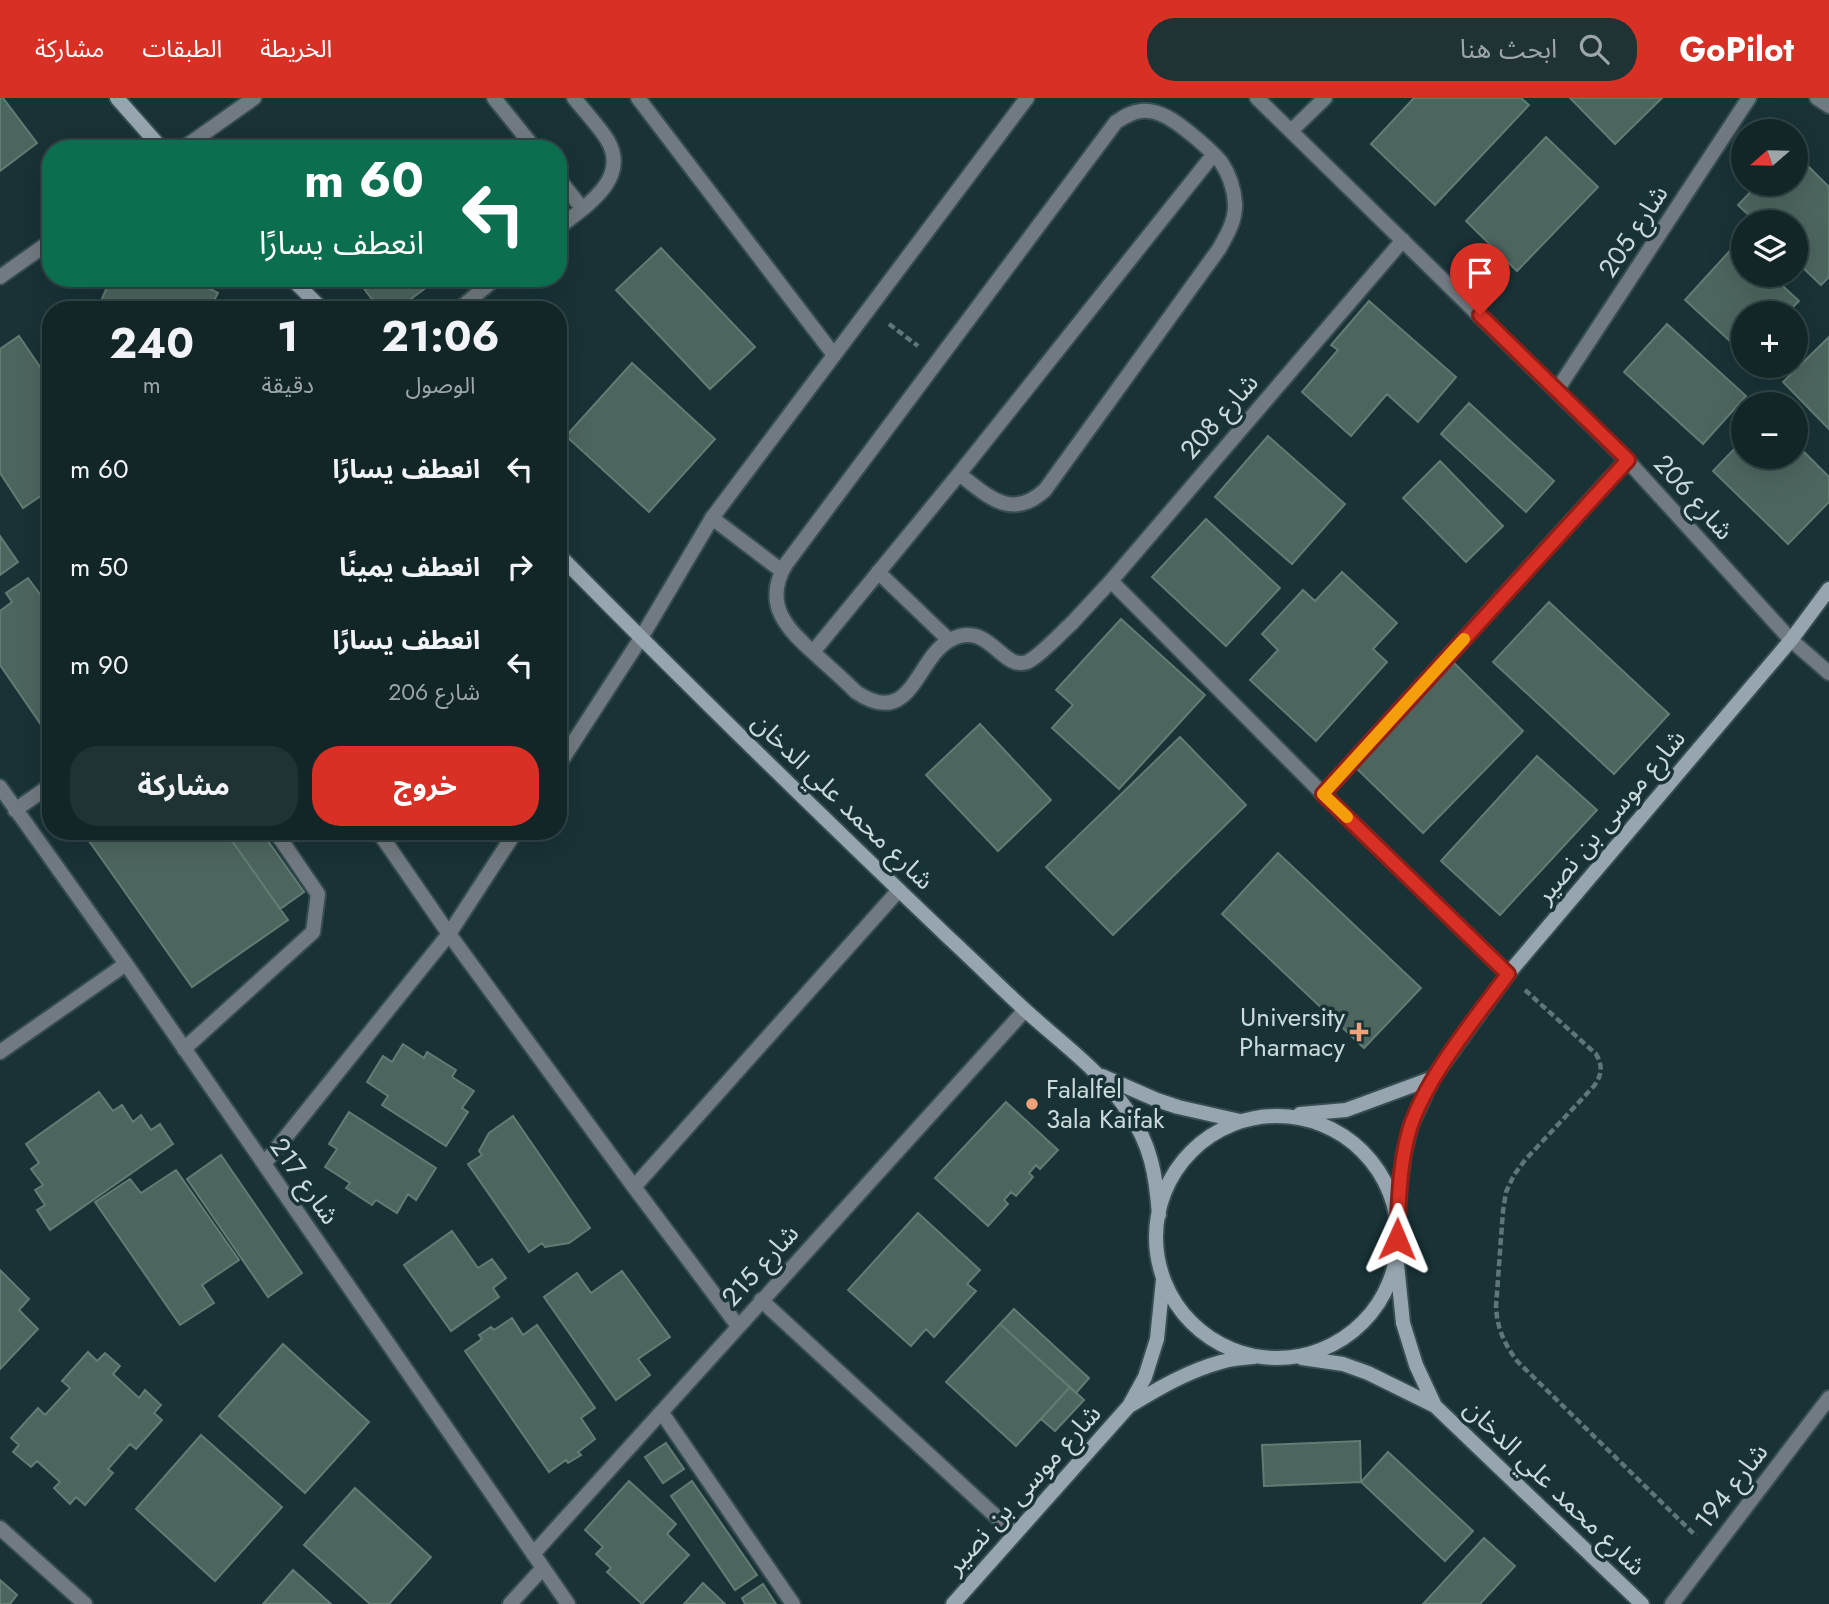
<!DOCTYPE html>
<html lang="ar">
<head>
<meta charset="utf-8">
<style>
	:root { --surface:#122628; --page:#1f3234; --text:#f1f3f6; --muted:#9ca5a8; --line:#314345; --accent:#d93025 }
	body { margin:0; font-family:Jost,"Noto Sans Arabic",sans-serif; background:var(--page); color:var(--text); direction:rtl; height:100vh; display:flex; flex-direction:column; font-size:26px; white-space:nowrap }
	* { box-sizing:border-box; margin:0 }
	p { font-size:23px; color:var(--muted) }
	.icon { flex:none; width:38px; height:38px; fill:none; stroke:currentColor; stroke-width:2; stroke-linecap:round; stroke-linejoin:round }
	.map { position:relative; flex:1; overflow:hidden; direction:ltr }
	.side { position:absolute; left:42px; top:203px; width:525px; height:539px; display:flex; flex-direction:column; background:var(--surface); border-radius:28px; box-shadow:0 7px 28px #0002,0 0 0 2px var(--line); direction:rtl }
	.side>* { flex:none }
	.banner { position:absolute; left:42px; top:42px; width:525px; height:147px; border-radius:28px; box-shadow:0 7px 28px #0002,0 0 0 2px var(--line); direction:rtl; background:#0b6e4f; color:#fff; overflow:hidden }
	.needle { width:46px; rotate:250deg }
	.buttons { position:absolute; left:1731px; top:21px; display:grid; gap:14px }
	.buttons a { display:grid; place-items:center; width:77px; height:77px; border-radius:50%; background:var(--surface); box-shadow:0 7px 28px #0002,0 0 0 2px var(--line); font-size:35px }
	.pin { position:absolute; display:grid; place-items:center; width:60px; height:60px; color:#fff; margin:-72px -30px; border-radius:50% 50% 50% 0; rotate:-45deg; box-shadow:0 0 7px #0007 }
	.pin .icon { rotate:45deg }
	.me { position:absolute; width:77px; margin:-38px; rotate:1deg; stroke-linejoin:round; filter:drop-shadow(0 0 5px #0008) }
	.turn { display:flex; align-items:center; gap:24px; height:147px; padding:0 28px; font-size:32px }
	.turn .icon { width:91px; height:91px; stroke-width:2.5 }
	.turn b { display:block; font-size:49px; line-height:60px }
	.eta { display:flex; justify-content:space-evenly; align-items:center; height:119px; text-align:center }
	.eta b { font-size:42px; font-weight:700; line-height:49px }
	.primary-button { display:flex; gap:14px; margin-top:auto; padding:14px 28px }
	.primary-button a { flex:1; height:80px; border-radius:28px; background:var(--accent); color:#fff; font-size:28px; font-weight:700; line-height:80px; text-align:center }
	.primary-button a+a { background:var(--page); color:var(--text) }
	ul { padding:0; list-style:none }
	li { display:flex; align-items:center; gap:21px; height:98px; padding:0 28px }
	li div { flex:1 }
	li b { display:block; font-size:26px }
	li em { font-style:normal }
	header { display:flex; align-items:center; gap:42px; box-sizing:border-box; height:98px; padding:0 35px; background:var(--accent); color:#fff }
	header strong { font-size:33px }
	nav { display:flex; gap:38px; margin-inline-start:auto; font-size:24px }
	.search { width:490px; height:63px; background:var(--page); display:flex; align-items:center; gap:18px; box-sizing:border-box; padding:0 24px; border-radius:28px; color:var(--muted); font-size:26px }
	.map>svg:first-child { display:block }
	.building { fill:#4c655e; stroke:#627c74; stroke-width:2 }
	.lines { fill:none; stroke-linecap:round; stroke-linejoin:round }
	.lane-casing { stroke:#354d50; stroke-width:18 }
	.street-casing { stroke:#354d50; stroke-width:18 }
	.secondary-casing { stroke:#354d50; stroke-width:18 }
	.path { stroke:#5f7578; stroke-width:4.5; stroke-dasharray:7 3.5; stroke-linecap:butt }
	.lane { stroke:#717a80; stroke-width:14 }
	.street { stroke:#717a80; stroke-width:14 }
	.secondary { stroke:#96a5af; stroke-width:14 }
	.route-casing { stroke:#8d1f18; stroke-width:18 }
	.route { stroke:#d93025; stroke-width:12 }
	.slow { stroke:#f59e0b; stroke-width:12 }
	.poi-dot { fill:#f0a27a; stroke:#183236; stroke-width:2.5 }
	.labels { text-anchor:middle; stroke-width:7; stroke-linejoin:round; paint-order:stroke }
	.street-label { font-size:26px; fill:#cbdadb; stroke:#183236 }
	.poi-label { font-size:26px; fill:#cbdadb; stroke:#183236; text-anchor:end }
</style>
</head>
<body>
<header>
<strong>GoPilot</strong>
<div class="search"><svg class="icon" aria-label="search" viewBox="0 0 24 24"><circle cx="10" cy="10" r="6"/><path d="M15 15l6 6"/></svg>ابحث هنا</div>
<nav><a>الخريطة</a><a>الطبقات</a><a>مشاركة</a></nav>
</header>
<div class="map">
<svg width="1829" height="1506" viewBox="0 0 1829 1506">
	<rect width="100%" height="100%" fill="#183236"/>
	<path class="building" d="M0,0H3L37,45L0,73Z
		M1414,0H1521L1529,7L1435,107L1371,46Z
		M1570,0H1662L1615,46Z
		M1546,39L1598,89L1517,173L1466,123Z
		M1796,56L1829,89V179L1821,187L1796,163V124H1756L1738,107L1758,86H1796Z
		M1737,145L1743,151V177H1771L1799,203L1787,215H1743V255L1685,202Z
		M661,150L755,249L710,291L616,192Z
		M111,180H117L136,190L140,180H189L218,195L209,212H97Z
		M356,180H439L396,212H380Z
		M1369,203L1456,279L1418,324L1387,296L1351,338L1302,294L1338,252L1331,247Z
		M1667,226L1746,298L1703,346L1624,274Z
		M19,238L51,285V391L23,410L0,375V251Z
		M1829,239V331L1783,284Z
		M632,265L715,341L649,414L566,338Z
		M1469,305L1554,383L1526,414L1441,336Z
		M1268,338L1345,406L1292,466L1215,399Z
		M1743,342V359H1796V346L1829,379V404L1788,446L1713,373Z
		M1440,363L1503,428L1466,464L1403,400Z
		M1206,421L1280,490L1226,548L1152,479Z
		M0,438L18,464L0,477Z
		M1342,474L1397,525L1373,551L1387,564L1316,643L1250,582L1278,552L1262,536L1303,492L1315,503Z
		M28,480L51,511V626L44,631L0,567V513L12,504L6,495Z
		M1549,504L1669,616L1614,676L1493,564Z
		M1121,521L1205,597L1119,691L1052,630L1073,607L1056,592Z
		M1454,565L1523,633L1423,735L1353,667Z
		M980,626L1051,702L998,753L926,677Z
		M1180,639L1246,707L1113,837L1046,769Z
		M1537,658L1597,712L1500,817L1441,763Z
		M82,733H225L288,822L192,889Z
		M225,733H261L304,794L280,811Z
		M1278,755L1421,890L1364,950L1222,816Z
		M403,946L424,960L427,954L456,972L452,979L474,993L462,1010L468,1014L446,1048L382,1007L388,998L367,984L383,958L392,964Z
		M99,994L113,1013L122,1007L133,1024L141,1017L151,1032L160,1026L173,1046L50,1132L37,1112L45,1107L35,1092L43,1087L31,1071L39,1065L26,1046Z
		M1006,1004L1058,1052L1040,1071L1036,1067L1029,1075L1033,1079L1016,1098L1011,1094L1004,1102L1008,1106L988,1128L935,1080Z
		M349,1014L436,1070L416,1102L408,1096L397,1115L376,1102L372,1107L346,1090L350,1085L325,1069L337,1051L329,1046Z
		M513,1018L590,1130L569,1145L545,1149L542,1145L529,1154L468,1066L482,1057L479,1053L489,1035Z
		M221,1057L302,1175L268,1199L187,1081Z
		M176,1072L239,1162L202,1187L214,1205L180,1227L95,1104L130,1081L141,1095Z
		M918,1115L980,1172L967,1186L976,1193L934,1239L926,1231L911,1248L848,1192Z
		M452,1133L478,1170L492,1161L506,1180L493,1190L499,1199L451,1233L404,1167Z
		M0,1172L29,1201L19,1212L38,1231L0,1271Z
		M622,1173L670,1239L638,1261L650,1277L616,1302L544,1199L577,1175L591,1195Z
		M1014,1211L1089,1280L1076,1295L1000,1226Z
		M512,1220L523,1237L537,1227L595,1310L581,1320L595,1341L578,1354L581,1357L568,1365L566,1362L549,1374L465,1253L482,1241L479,1237L491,1229L494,1232Z
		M1000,1226L1070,1289L1016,1348L946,1284Z
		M283,1246L369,1324L305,1395L219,1318Z
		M88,1254L97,1263L105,1255L120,1268L113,1276L139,1300L145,1292L161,1307L154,1315L162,1322L136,1351L130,1346L108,1371L113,1375L85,1407L76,1399L70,1406L54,1390L60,1384L37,1363L31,1369L13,1354L19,1347L11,1340L38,1310L45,1317L70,1290L62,1283Z
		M1070,1289L1084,1302L1055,1333L1041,1321Z
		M201,1337L282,1409L215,1483L136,1411Z
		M1360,1343L1361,1384L1264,1388L1262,1347Z
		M666,1345L684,1371L663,1385L645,1359Z
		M1388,1354L1473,1433L1445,1463L1361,1384Z
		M629,1383L676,1426L667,1436L689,1457L642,1506L607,1474L611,1470L596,1456L603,1449L585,1432Z
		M692,1383L757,1477L735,1492L671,1398Z
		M355,1390L431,1459L389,1506H370L304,1447Z
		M1484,1440L1515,1468L1480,1506H1423Z
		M293,1472L331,1506H263Z
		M0,1482L17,1497L10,1506H0Z
		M703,1485L725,1506H684Z
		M763,1486L776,1506H745L742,1500Z"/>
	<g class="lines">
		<g class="lane-casing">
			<path id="lane" d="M494,0L535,51
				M638,0L834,257
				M1291,33L1325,0
				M558,80L582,110
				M558,130C584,109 630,82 608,43C599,28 585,14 574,0
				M458,212L496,180
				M959,376C988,398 1011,423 1045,392L1219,151C1227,137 1236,122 1235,105C1234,91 1229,76 1221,64C1210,51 1182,27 1167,19C1159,15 1149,12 1141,13C1131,14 1124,19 1116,24L786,466C762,506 787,531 815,556C829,569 843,581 856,594C912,632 916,560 950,542C989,521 1001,573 1027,564C1039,559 1061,535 1072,525
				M712,420L782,473
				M878,474L949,542
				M813,554L959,376L1213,57
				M378,733L449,836
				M184,951L313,834L318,796L275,733
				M634,1089L899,792
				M761,1202L1015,1436
				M662,1315L793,1506
				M510,1506L543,1470"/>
		</g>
		<g class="street-casing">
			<path id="street" d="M1257,0L1627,362L1791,542L1829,575
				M1817,0L1829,8
				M182,51L254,0
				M0,179L51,143
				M1557,292L1749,0
				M1111,483L1323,696L1508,876
				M1072,525L1111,483L1403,142
				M558,668L641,540L712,420L1027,0
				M0,689L126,866L568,1506
				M1323,696L1627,362
				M15,712L51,687
				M449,836L634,1089L738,1228
				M0,954L126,866
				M264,1066L449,836L516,733
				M0,1430L85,1506
				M533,1456L1025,912
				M1672,1506L1829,1300"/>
		</g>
		<g class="secondary-casing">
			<path id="secondary" d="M117,0L162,51
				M291,180L323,212
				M558,456C686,586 816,713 948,839C974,863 999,888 1025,912C1060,944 1100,972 1127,1012C1151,1046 1156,1077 1159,1117
				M1102,978L1157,1002L1178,1009L1240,1023
				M1300,1016L1346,1012L1433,980
				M1156 1139a121 121 0 1 1 242 0a121 121 0 1 1-242 0Z
				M1398,1124V1100L1404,1055L1411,1027L1433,980L1508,876L1791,542L1829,491
				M1397,1166L1403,1225L1416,1267L1435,1308
				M1302,1260L1343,1266L1368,1275L1435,1308L1642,1506
				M1131,1307C1159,1290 1188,1273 1221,1264C1231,1261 1243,1260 1254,1259
				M953,1506L1129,1308L1145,1279L1157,1241L1163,1182"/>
		</g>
		<path class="path" d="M889,226L918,248
			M1525,892L1596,956C1603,968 1602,977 1594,988L1525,1062L1514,1077L1506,1094L1503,1113L1496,1208C1497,1230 1504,1246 1518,1264L1696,1438"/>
		<use href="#lane" class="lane"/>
		<use href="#street" class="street"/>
		<use href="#secondary" class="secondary"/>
	</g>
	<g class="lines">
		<g class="route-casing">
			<path id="route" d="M1397,1141C1399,1104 1399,1066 1410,1030C1427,978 1475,921 1508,876L1323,696L1628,362L1480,217"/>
		</g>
		<use href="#route" class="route"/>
		<path class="slow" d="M1347,719L1323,696L1464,541"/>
	</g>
	<g class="poi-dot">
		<path d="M1355.5 923.5h7v7h7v7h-7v7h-7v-7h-7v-7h7z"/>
		<circle cx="1032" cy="1006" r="7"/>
	</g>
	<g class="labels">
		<g class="street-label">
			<text transform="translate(1633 133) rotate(-57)" y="9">شارع 205</text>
			<text transform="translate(1219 318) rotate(-49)" y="9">شارع 208</text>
			<text transform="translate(1694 399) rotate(48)" y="9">شارع 206</text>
			<text transform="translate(843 703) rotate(44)" y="9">شارع محمد علي الدخان</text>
			<text transform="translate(1610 718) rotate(-50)" y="9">شارع موسى بن نصير</text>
			<text transform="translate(305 1083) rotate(55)" y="9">شارع 217</text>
			<text transform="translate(760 1167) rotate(-48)" y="9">شارع 215</text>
			<text transform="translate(1731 1388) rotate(-52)" y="9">شارع 194</text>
			<text transform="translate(1555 1389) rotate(44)" y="9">شارع محمد علي الدخان</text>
			<text transform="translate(1023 1391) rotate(-48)" y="9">شارع موسى بن نصير</text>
		</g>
		<g class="poi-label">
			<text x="1345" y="928">University<tspan x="1345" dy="30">Pharmacy</tspan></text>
			<text x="1046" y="1000" text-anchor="start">Falalfel<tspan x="1046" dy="30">3ala Kaifak</tspan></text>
		</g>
	</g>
</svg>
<div class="buttons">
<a><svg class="needle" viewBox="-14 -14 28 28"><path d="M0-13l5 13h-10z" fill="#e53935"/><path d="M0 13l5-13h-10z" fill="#9ca5a8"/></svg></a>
<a><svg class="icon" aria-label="layers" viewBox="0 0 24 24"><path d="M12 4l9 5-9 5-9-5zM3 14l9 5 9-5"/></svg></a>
<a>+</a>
<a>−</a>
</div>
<div class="pin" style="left:1480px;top:217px;background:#d93025"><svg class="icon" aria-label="arrive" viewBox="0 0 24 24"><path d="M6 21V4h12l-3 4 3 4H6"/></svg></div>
<svg class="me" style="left:1397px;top:1141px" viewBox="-20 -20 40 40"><path d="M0-17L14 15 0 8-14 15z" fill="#d93025" stroke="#fff" stroke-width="4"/></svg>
<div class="banner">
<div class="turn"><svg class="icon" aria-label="left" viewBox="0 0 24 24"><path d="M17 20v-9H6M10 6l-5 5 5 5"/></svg><div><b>60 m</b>انعطف يسارًا</div></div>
</div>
<section class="side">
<div class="eta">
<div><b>21:06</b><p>الوصول</p></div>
<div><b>1</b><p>دقيقة</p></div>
<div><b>240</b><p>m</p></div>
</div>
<ul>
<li><svg class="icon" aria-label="left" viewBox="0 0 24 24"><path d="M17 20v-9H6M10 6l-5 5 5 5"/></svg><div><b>انعطف يسارًا</b></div><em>60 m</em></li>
<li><svg class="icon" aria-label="right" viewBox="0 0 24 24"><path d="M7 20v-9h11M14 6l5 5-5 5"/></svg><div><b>انعطف يمينًا</b></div><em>50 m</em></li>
<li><svg class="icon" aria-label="left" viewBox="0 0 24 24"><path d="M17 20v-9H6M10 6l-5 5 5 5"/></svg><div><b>انعطف يسارًا</b><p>شارع 206</p></div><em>90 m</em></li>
</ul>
<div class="primary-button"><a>خروج</a><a>مشاركة</a></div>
</section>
</div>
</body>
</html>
